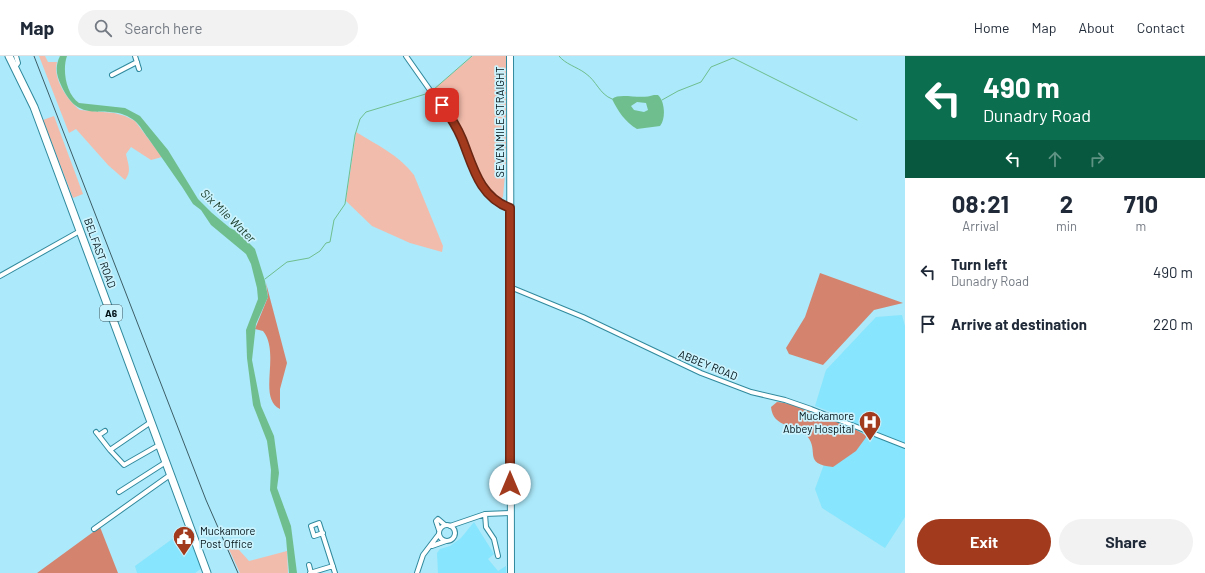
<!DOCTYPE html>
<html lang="en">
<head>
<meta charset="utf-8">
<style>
	:root { --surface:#fff; --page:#f2f2f3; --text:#1f2937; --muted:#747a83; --line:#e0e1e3; --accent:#a23a1d }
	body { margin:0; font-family:Barlow,sans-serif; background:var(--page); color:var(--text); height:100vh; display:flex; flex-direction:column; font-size:15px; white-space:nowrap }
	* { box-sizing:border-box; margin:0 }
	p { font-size:13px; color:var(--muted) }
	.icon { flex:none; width:22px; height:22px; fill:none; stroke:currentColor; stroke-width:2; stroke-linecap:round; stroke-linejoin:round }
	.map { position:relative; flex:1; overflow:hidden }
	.drawer { display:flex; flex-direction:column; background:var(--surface); width:300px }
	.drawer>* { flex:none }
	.top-card { background:#0b6e4f; color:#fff; overflow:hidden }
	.pin { position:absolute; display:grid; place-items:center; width:34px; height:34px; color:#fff; margin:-17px; border-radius:8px; box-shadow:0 2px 6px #0006 }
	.me { position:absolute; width:44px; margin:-22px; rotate:0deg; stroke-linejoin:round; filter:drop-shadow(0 0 3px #0008) }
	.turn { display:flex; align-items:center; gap:14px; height:84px; padding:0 12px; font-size:18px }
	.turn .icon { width:52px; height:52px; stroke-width:2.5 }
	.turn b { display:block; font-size:28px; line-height:34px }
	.lanes { display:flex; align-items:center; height:38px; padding:0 12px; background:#0003; justify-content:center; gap:20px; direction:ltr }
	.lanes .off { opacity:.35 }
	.eta { display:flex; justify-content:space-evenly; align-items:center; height:68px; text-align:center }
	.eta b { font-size:24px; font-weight:700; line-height:28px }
	.cta { display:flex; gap:8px; margin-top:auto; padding:8px 12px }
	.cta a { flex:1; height:46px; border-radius:24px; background:var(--accent); color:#fff; font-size:16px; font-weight:700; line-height:46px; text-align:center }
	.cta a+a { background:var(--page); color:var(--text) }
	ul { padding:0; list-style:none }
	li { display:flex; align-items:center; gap:12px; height:52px; padding:0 12px }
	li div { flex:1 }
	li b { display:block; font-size:15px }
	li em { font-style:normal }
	header { display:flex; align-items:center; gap:24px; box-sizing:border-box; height:56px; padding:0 20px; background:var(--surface); border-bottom:1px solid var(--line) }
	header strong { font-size:19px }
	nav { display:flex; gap:22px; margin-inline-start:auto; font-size:14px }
	.search { width:280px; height:36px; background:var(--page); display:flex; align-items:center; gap:10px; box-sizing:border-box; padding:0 14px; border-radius:22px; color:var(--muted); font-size:15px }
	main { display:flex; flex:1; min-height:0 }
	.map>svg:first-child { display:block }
	.built { fill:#87e5fd }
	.green { fill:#f2bcac }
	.forest { fill:#d4846e }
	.water { fill:#6fbe8e; fill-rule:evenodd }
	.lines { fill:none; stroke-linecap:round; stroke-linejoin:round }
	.stream { stroke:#6fbe8e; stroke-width:1 }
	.minor-casing { stroke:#30899d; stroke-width:6 }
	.secondary-casing { stroke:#30899d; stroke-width:8 }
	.primary-casing { stroke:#30899d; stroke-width:9 }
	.minor { stroke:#fff; stroke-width:4 }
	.secondary { stroke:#fff; stroke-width:6 }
	.primary { stroke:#fff; stroke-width:7 }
	.rail { stroke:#3d5d66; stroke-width:1 }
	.route-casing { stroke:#692613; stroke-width:10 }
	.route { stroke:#a23a1d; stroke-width:7 }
	.labels { text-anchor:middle; stroke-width:3.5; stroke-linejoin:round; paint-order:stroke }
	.shield { fill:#cbf3fe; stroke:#3d555c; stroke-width:1 }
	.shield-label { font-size:10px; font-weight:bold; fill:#001116 }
	.street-label { font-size:11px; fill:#001116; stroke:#cbf3fe }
	.poi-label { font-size:11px; fill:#001116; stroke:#cbf3fe; text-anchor:end }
	.water-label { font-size:12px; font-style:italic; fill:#183a26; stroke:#cbf3fe }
</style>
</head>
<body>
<header>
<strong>Map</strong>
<div class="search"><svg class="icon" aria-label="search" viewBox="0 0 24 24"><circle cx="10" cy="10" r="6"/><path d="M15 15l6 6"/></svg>Search here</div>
<nav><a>Home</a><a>Map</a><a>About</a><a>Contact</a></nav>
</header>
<main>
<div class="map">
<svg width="905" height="517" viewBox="0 0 905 517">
	<rect width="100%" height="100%" fill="#ace9fa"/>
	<path class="built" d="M902,259L905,270V461L885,492L822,452L815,433L823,411L847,362L815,350L826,314L876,261Z
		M474,466L494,498L488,503L498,515L506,510V517H438L437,497L440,493L450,490L461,482Z
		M186,473L202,512L195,517H137L135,510Z"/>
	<path class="green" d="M39,0H45L48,6H57C52,22 68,45 80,54L114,57L125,60L135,65L162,101L151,104L131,91L126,98C128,108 132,115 125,124L108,109L76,73L69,77Z
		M473,0H506V107L503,141L500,143C477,137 471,94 461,75C453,60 443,47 434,33Z
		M54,60L83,138L73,142L43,64Z
		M356,76C377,89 399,99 414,119L443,190L442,196L410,187L372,170L346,145Z
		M231,485L249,505L287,495L288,517H240L226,487Z"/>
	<path class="forest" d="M820,217L903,247L874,254L823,309L789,298L786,292L805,261Z
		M266,227L287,307L280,333V353C257,342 281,297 263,275L255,273L268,241Z
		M777,346C801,348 846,367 867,380L856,395L833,411C802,408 820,395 807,380C796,367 773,373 771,351Z
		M100,471L118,517H37Z"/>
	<path class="water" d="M60,0H67C62,14 66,38 79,47L125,52L140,60L168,94L198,143L212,157L230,172L238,176L255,193L265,225L268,241L256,268L252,304L261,350L274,380L279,417L277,432L291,470L297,517H289L286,482L270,434L271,414L267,385L253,349L247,302L246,274L258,243L257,232L251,208L246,198L211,169L201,154L193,148C179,125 163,104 148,82C144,77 140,69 135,65C107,43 81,74 61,29C56,19 55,10 60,0Z
		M654,39H658C665,45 666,63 660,70L637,73C625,66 618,55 612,43C620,36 640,44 654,39ZM637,46L646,47L648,54L644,56L634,54L631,50Z"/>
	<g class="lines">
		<path class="stream" d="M559,0C565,8 577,11 585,17C597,25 599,38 612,43
			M433,34L472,0
			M662,44L678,35L701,26L711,11L733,2L857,64
			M265,223L287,206L309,202L320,195L326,187L330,186L334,164L345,148L355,79L360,63L366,56L429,37"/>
		<g class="minor-casing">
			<path id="minor" d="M135,0L139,13
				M406,0L458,74L474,113L485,135L494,145L509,152
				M15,11L18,7L16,0
				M112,19L137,6
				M0,220L80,175
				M510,231L583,261L701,317L751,336L785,344L811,353L905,390
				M96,376L110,394L151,366
				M99,379L105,375
				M110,394L124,409L159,389
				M119,436L166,406
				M485,458L486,471L494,483L498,500
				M439 477a8 8 0 1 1 16 0a8 8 0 1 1-16 0Z
				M450,470L485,458L510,457
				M94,473L170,419
				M439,474L436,465L438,463L445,469
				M323,477L314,480L311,470L319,467L335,517
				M432,490L446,485
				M309,509L311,517
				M310,517L333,510
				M417,517L423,499L439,478"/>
		</g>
		<g class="secondary-casing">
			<path id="secondary" d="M510,0L511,517"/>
		</g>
		<g class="primary-casing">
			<path id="primary" d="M9,0L34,51L207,517"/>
		</g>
		<use href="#minor" class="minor"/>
		<use href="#secondary" class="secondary"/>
		<use href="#primary" class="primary"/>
		<path class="rail" d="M34,0L206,444L238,517"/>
	</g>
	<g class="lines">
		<g class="route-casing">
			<path id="route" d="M442,49C450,60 457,71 462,83C473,110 479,141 510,152V428"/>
		</g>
		<use href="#route" class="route"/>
	</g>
	<defs>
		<g id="hospital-pin" transform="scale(1.15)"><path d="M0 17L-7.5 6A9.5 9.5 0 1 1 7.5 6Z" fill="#a23a1d" stroke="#cbf3fe"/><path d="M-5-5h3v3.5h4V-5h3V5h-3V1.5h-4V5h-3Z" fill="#fff"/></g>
		<g id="civic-pin" transform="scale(1.15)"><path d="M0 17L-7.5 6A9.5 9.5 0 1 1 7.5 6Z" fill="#a23a1d" stroke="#cbf3fe"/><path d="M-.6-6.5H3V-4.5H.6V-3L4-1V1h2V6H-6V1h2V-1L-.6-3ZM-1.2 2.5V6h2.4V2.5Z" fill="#fff"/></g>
	</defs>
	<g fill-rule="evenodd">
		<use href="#hospital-pin" x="870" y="366"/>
		<use href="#civic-pin" x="184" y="481"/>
	</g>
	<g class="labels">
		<rect class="shield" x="100" y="249" width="22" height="16" rx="3"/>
		<g class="shield-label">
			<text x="111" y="261">A6</text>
		</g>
		<g class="street-label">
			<text transform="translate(500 66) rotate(-90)" y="4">SEVEN MILE STRAIGHT</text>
			<text transform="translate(100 197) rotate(70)" y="4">BELFAST ROAD</text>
			<text transform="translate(708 309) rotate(22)" y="4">ABBEY ROAD</text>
		</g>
		<g class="poi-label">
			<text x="854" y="364">Muckamore<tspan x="854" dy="13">Abbey Hospital</tspan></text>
			<text x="200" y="479" text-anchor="start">Muckamore<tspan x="200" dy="13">Post Office</tspan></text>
		</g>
		<g class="water-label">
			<text transform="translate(228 160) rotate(44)" y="4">Six Mile Water</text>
		</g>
	</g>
</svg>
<div class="pin" style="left:442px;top:49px;background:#d93025"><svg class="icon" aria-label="arrive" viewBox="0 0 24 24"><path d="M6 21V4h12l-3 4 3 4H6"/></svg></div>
<svg class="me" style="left:510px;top:428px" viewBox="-20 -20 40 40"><circle r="19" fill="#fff"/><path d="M0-13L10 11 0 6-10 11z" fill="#a23a1d"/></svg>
</div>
<section class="drawer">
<div class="top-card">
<div class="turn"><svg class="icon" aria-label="left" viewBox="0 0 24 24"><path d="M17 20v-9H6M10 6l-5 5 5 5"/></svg><div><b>490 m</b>Dunadry Road</div></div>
<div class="lanes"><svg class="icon" aria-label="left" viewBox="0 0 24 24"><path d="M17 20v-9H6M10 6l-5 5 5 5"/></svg><svg class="icon off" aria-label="ahead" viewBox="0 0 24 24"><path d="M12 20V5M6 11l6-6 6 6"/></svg><svg class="icon off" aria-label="right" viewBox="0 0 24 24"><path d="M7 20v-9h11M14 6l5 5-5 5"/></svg></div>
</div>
<div class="eta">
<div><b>08:21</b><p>Arrival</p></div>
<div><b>2</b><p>min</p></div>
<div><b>710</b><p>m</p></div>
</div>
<ul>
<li><svg class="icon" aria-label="left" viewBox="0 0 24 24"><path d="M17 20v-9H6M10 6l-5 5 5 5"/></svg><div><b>Turn left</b><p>Dunadry Road</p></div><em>490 m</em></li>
<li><svg class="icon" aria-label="arrive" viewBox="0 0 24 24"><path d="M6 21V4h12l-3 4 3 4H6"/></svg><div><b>Arrive at destination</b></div><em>220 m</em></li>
</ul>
<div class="cta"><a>Exit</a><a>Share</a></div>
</section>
</main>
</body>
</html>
